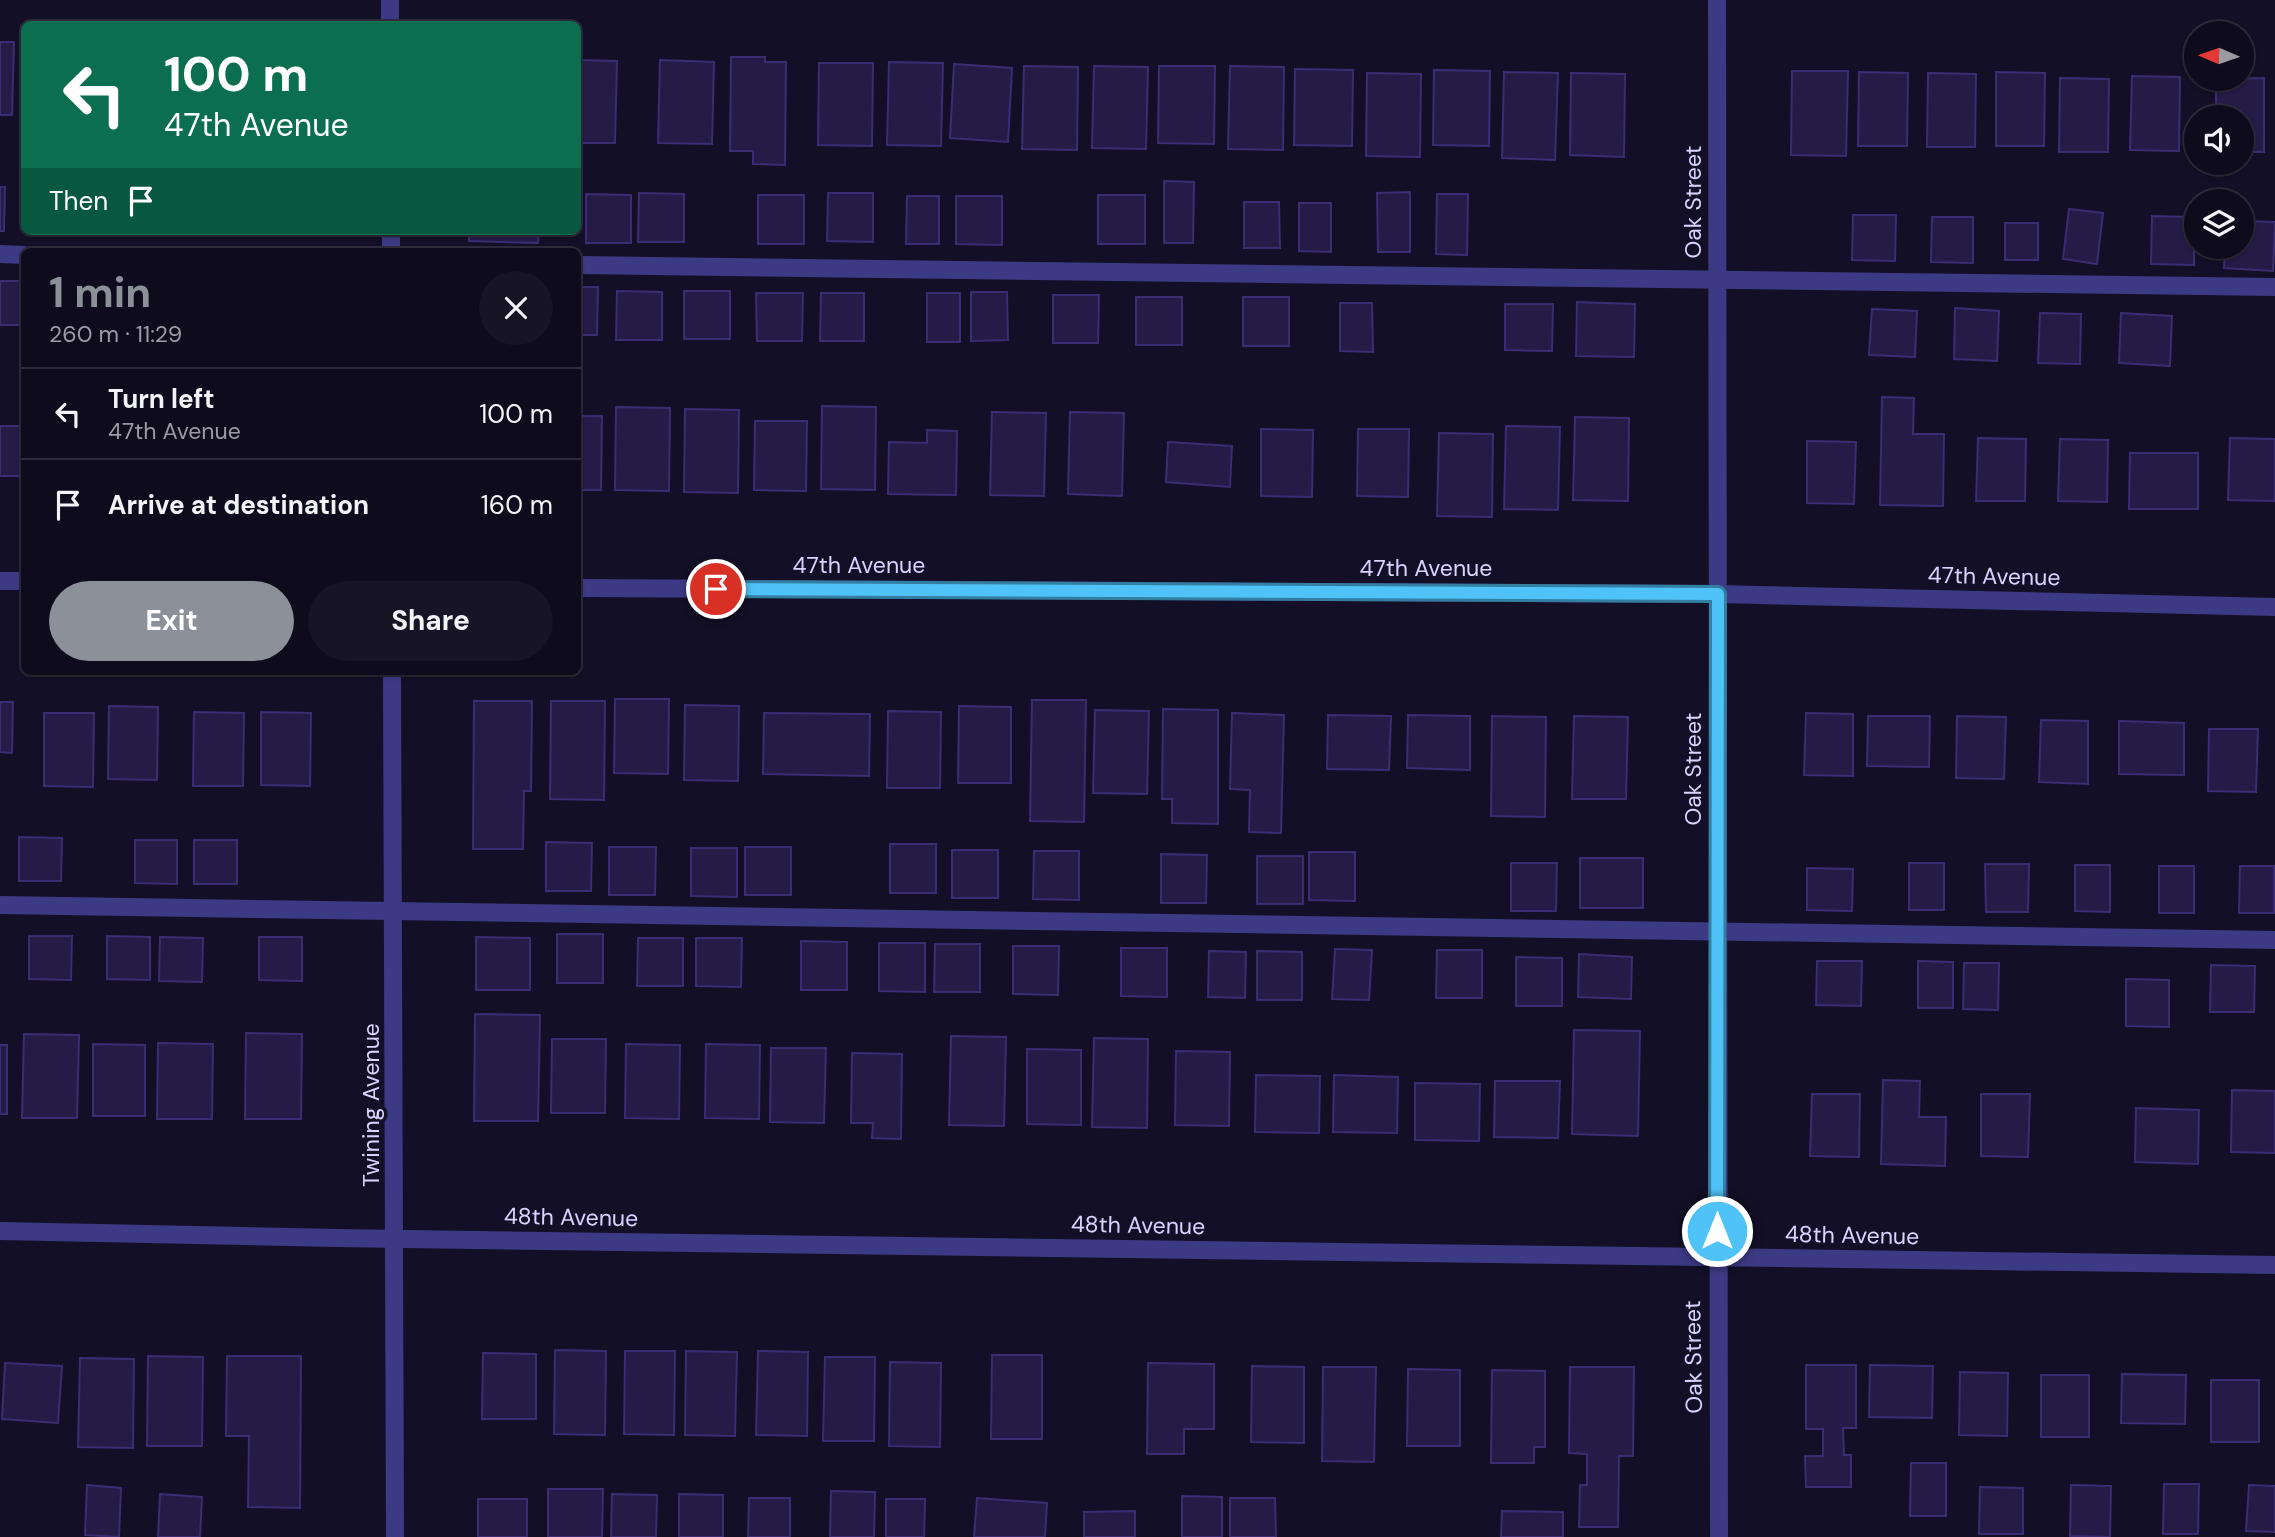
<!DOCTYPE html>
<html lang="en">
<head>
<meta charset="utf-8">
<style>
	:root { --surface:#0e0b1c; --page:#171425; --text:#f1f3f6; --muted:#9b9ba3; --line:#2e2b3b; --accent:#8c9099 }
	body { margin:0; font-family:"DM Sans",sans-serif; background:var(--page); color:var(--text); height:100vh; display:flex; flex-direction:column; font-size:26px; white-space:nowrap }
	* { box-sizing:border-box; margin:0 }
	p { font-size:23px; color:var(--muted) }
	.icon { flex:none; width:38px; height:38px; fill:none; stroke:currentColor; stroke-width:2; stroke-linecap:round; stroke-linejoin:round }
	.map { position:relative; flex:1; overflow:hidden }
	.details { position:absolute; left:21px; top:248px; width:560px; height:427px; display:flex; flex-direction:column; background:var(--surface); border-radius:10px; box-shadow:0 2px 5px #0004,0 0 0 2px var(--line) }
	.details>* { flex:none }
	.top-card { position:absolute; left:21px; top:21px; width:560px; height:214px; border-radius:10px; box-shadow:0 2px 5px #0004,0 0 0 2px var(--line); background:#0b6e4f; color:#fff; overflow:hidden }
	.needle { width:46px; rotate:272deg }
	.tools { position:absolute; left:2184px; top:21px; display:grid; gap:14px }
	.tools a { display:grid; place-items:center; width:70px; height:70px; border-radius:50%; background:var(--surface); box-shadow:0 2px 5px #0004,0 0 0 2px var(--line); font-size:35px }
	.pin { position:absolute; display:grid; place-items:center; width:60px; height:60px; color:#fff; margin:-30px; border:4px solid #fff; border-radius:50%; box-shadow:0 2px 7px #0007 }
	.me { position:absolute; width:77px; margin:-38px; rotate:0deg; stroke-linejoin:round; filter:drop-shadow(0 0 5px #0008) }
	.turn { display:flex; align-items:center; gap:24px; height:147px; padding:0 28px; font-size:32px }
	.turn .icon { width:91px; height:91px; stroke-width:2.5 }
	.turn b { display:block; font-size:49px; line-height:60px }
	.then { display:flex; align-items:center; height:66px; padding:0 28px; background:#0003; gap:14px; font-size:26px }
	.round { display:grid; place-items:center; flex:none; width:74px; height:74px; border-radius:37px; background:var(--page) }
	.headline { display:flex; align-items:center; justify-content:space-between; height:119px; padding:0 28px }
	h1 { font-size:42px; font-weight:700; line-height:52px; color:var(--accent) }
	.primary-button { display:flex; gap:14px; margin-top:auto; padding:14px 28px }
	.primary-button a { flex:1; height:80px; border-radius:42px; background:var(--accent); color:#fff; font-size:28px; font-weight:700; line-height:80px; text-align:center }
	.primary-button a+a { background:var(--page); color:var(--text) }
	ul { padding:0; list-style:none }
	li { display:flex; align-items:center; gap:21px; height:91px; padding:0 28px; border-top:2px solid var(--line) }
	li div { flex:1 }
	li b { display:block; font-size:26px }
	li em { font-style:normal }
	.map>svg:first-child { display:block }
	.building { fill:#241b47; stroke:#3b2d73; stroke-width:2 }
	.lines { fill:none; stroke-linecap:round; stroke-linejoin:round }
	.service { stroke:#3d3a85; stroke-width:18 }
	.minor { stroke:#3d3a85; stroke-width:18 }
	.route-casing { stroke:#337fa1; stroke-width:18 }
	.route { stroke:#4fc3f7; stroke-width:12 }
	.labels { text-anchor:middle; stroke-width:7; stroke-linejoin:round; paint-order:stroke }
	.street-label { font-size:23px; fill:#d9d4ff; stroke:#130f26 }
</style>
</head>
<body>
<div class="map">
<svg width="2275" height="1537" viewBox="0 0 2275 1537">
	<rect width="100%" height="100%" fill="#130f26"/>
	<path class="building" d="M0,42H14L12,115H0Z
		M731,57H765V62H786L785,165L753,164V151H730Z
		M578,60L617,61L615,143H578Z
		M660,60L714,62L712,144L658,143Z
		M889,62L943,63L941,146L887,145Z
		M819,63H873L872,146L818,145Z
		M954,64L1012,68L1008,142L950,138Z
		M1024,66L1078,67L1077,150L1022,149Z
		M1094,66L1148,67L1146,149L1092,148Z
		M1159,66H1215L1214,144L1158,143Z
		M1230,66L1284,67L1283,150L1228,149Z
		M1295,69L1353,70L1352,146L1294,145Z
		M1434,70L1490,71L1489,146L1433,145Z
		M1792,71H1848L1846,156L1791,155Z
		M1504,72L1558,73L1555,160L1502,158Z
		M1859,72L1908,73L1907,146H1858Z
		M1996,72L2045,73L2044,146H1996Z
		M1367,73L1421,74L1420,157L1366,156Z
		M1571,73L1625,74L1624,157L1570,155Z
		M1928,73L1976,74L1975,147H1927Z
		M2132,76L2180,77L2179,151L2130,150Z
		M2060,78L2109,79L2108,152H2059Z
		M2264,78V152H2242V117H2216V79Z
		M1164,181L1194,182L1193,243H1164Z
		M0,187H5L4,231H0Z
		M1410,192V252H1378L1377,193Z
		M639,193L684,194V242H638Z
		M828,193H873V242L827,241Z
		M586,194L631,195V243H586Z
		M1437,194H1468L1467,255L1436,254Z
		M758,195H804V244H758Z
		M1098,195H1145V244H1098Z
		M907,196H939V244H906Z
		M956,196H1002V245L956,244Z
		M1244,202H1279L1280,248H1244Z
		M1299,203H1331V252L1299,251Z
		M2069,209L2103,213L2097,264L2063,259Z
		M1853,215H1896L1895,261L1852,260Z
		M2152,216L2194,217V265L2151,264Z
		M1932,217H1973V263L1931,262Z
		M2242,221L2275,222L2273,271L2224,268L2225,247H2242Z
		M2005,223H2038V260H2005Z
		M169,231H212V236L169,235Z
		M270,231H313V236H270Z
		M469,231H539L538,243L469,241Z
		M0,281H24V325H0Z
		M578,287H598L597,335H578Z
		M617,291L662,292V340H616Z
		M684,291H730V339H684Z
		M971,292H1007L1008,340L971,341Z
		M756,293H803L802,341H757Z
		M821,293H864V341H820Z
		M927,293H960V342H927Z
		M1053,295H1099L1098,343H1053Z
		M1136,297H1182V345H1136Z
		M1243,297H1289V346H1243Z
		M1577,302L1635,304L1634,357L1576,356Z
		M1340,303H1372L1373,352L1340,351Z
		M1505,304H1553L1552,351L1505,350Z
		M1955,308L1999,311L1997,361L1954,359Z
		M1872,309L1917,311L1915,357L1869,355Z
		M2040,313L2081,314L2080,364L2038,363Z
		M2121,313L2172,316L2170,366L2119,363Z
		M1882,397L1914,398L1913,434H1944L1943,506L1880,505Z
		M822,406L876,407L875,490L821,489Z
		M616,407L670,408L669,491L615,490Z
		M685,409L739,410L738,493L684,492Z
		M992,412L1046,413L1044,496L990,495Z
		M1070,412L1124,413L1122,496L1068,494Z
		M578,416H602L601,490H578Z
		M1575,417L1629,418L1628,501L1573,500Z
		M755,421H807L806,491L754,490Z
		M0,426H24V476H0Z
		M1506,426L1560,427L1558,510L1504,509Z
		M1261,429L1313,430L1312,497L1261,496Z
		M1358,429H1409L1408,497L1357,496Z
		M927,430L957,431L956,495L888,494L889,442L927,443Z
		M1439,433L1493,434L1492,517L1437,516Z
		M1978,438L2026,439L2025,501H1976Z
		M2230,438L2275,439V501L2228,500Z
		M2060,439L2108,440L2107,502L2058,501Z
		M1807,441L1856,442L1854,504L1807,503Z
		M1168,442L1232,446L1230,487L1166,482Z
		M2130,453H2198V509H2129Z
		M615,699H669L668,774L614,773Z
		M1032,700H1086L1084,822L1030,821Z
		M474,701H532L531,791H524L523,849H473Z
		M551,701H605L604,800L550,799Z
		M0,702H13L12,753L0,752Z
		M685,705L739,706L738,781L684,780Z
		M109,706L158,707L157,780L108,779Z
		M959,706L1011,707V783H958Z
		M1163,709L1218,710V824L1172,823V799H1162Z
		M1095,710L1149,711L1147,794L1093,793Z
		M888,711L941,712L940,788H887Z
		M194,712L244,713L243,786H193Z
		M261,712L311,713L310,786L261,785Z
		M44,713H94L93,787L44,786Z
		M764,713L870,714L869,776L763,774Z
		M1232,713L1284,715L1281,833L1249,832L1250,790L1230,789Z
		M1806,713L1853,714V776L1804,775Z
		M1328,715L1391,716L1389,770L1327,769Z
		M1408,715L1470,716V770L1407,768Z
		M1492,716L1546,717L1545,817L1491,816Z
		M1574,716L1628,717L1626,799H1572Z
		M1868,716H1930L1929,767L1867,766Z
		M1957,716L2006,717L2004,779L1956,778Z
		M2041,720L2088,721V784L2039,782Z
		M2119,721L2184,723V775L2119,774Z
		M2209,729H2258L2256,792L2208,791Z
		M19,837L62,838L61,881H19Z
		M135,840H177V884L135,883Z
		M194,840H237V884H194Z
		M546,842L592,843L591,891H546Z
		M890,844H936V893H890Z
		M609,847H656L655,895H609Z
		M745,847H791V895H745Z
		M691,848H737V897L691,896Z
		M952,850H998V898H952Z
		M1034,851H1079V900L1033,899Z
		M1309,852H1355V901L1309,900Z
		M1161,854L1207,855L1206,903H1161Z
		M1257,856H1303V904H1257Z
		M1580,858H1643V908H1580Z
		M1511,863H1557L1556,911H1511Z
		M1909,863H1944V910H1909Z
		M1985,864H2029L2028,912H1986Z
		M2075,865H2110V912L2075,911Z
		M2159,866H2194V913H2159Z
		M2240,866H2274V913H2239Z
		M1807,868L1853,869L1852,911L1807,910Z
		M557,934H603V983H557Z
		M29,936H72L71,980L29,979Z
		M107,936L150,937V980L107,979Z
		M160,937L203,938L202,982L159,981Z
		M259,937H302V981L259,980Z
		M476,937L530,938V990H476Z
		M638,938H683V986H637Z
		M696,938H742L741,987L696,986Z
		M801,941L847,942V990H801Z
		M879,943H925V992L879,991Z
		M935,944H980V992H934Z
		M1013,946H1059L1058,995L1013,994Z
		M1121,948H1167V997L1121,996Z
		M1335,949L1372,950L1369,1000L1332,999Z
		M1437,950H1482V998H1436Z
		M1209,951L1246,952L1245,998L1208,997Z
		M1257,951L1302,952V1000H1257Z
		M1579,954L1632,957L1631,999L1578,997Z
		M1516,957L1562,958V1006H1516Z
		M1817,961H1862L1861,1006L1816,1005Z
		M1918,961L1953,962V1008H1918Z
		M1964,963H1999L1998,1010L1963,1009Z
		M2211,965L2255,966L2254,1012H2210Z
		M2126,979L2169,980V1027L2126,1026Z
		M475,1014L540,1015L538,1121H474Z
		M1574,1030L1640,1031L1638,1136L1572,1134Z
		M246,1033L302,1034L301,1119H245Z
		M24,1034L79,1035L77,1118H22Z
		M951,1036L1006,1037L1004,1126L949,1125Z
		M1094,1038L1148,1039L1147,1128L1092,1127Z
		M552,1039H606L605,1113H551Z
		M158,1043L213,1044L212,1119H157Z
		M93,1044L145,1045V1116H93Z
		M626,1044L680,1045L679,1119L625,1118Z
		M706,1044L760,1045L759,1119L705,1118Z
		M0,1045H7V1114H0Z
		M771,1048H826L824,1123L770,1122Z
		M1027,1049L1081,1050V1125L1027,1124Z
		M1176,1051L1230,1052L1229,1126L1175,1125Z
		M852,1053L902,1054L901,1139L872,1138L873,1123H851Z
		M1256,1075L1320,1076L1319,1133L1255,1132Z
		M1334,1075L1398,1077L1397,1133L1333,1132Z
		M1883,1080L1920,1081L1919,1117H1946L1945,1166L1881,1164Z
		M1495,1081H1560L1558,1138L1494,1137Z
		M1415,1083L1480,1084L1479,1141L1415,1140Z
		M2232,1090L2275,1091V1153L2231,1152Z
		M1812,1094H1860L1859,1157L1810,1156Z
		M1981,1094H2030L2028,1157L1981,1156Z
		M2136,1108L2199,1110L2198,1164L2135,1162Z
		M555,1350L606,1351L605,1435L554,1434Z
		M625,1351H675L674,1435L624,1434Z
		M686,1351L737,1352L735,1436L685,1435Z
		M758,1351L808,1352L807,1436L756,1435Z
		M483,1353L536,1354V1419H482Z
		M992,1355H1042V1439H991Z
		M148,1356L203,1357L202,1446H147Z
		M227,1356H301L300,1508L248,1507L249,1436H226Z
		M825,1357H875L874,1441H823Z
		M80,1358L134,1359L133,1448L78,1447Z
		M890,1362L941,1363L940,1447L889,1446Z
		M5,1363L62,1366L58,1423L2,1419Z
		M1148,1363L1214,1364V1429H1184V1454H1147Z
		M1806,1365H1856V1428H1843L1844,1455H1851V1487H1806L1805,1456H1823V1429H1806Z
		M1870,1365L1933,1366L1932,1418L1869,1417Z
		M1252,1366L1304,1367V1443L1251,1442Z
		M1323,1367H1376L1374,1462L1322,1461Z
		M1570,1367H1634L1633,1456H1619L1618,1527H1579L1580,1485H1587V1454L1569,1453Z
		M1408,1369L1460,1370V1446H1407Z
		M1492,1370L1545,1371V1447H1534V1463H1491Z
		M1960,1372L2008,1373L2007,1436L1959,1435Z
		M2122,1374L2186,1375L2185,1424L2121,1423Z
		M2041,1375H2089V1437H2041Z
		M2211,1380H2259V1442H2211Z
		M1911,1463H1946V1516H1910Z
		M2164,1484H2199L2198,1534H2163Z
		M87,1485L121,1488L119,1537L85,1535Z
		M2071,1485L2111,1486L2110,1537L2070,1536Z
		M2249,1485L2275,1486V1532L2246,1531Z
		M1980,1487L2023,1488V1534H1979Z
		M548,1489H603L602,1537H548Z
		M831,1491L875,1492L874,1537H830Z
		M160,1494L202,1497L200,1537H158Z
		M612,1494L657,1495L656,1537H611Z
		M679,1494L723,1495V1537H679Z
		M1182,1496L1222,1497V1537H1182Z
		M749,1498H790V1537H748Z
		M977,1498L1047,1503L1045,1537H974Z
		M1230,1498H1275L1276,1537H1230Z
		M478,1499H527V1537H478Z
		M886,1499H925L924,1537H886Z
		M1135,1511V1537H1084V1512Z
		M1502,1511L1563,1512V1537H1501Z"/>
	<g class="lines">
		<path class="service" d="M0,254L24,255
			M578,265L2275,287
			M0,905L2275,940"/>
		<path class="minor" d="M390,0V24
			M1717,0L1719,1537
			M391,231V252
			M0,581H24
			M578,588L1718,594L2275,607
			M392,672L395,1537
			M0,1231L336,1238L2275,1265"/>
	</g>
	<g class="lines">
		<g class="route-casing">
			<path id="route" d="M716,589L1718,594L1717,1231"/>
		</g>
		<use href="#route" class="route"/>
	</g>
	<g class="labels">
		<g class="street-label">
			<text transform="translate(1693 202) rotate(-90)" y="8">Oak Street</text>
			<text x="859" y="573">47th Avenue</text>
			<text x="1426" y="576">47th Avenue</text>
			<text transform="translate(1994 576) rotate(1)" y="8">47th Avenue</text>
			<text transform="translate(1693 769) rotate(-90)" y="8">Oak Street</text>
			<text transform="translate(371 1105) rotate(-90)" y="8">Twining Avenue</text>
			<text transform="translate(571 1217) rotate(1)" y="8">48th Avenue</text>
			<text transform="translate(1138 1225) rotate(1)" y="8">48th Avenue</text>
			<text transform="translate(1852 1235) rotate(1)" y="8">48th Avenue</text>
			<text transform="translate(1693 1357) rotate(-91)" y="8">Oak Street</text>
		</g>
	</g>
</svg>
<div class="tools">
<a><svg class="needle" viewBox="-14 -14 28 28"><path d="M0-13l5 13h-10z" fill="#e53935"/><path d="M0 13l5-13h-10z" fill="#9b9ba3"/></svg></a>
<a><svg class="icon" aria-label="sound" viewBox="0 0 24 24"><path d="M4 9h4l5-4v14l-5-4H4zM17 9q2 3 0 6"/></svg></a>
<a><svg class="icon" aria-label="layers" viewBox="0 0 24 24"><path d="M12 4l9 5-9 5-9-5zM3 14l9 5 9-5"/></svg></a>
</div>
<div class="pin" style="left:716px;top:589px;background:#d93025"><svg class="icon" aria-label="arrive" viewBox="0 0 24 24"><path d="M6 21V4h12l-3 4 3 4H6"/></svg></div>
<svg class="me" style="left:1717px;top:1231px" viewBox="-20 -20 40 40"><circle r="17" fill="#4fc3f7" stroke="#fff" stroke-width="3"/><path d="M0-11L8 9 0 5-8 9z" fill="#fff"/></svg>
<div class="top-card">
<div class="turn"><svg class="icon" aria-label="left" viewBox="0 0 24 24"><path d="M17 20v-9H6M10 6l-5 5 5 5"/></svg><div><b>100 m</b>47th Avenue</div></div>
<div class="then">Then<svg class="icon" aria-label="arrive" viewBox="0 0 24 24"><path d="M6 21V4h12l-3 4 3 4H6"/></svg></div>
</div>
<section class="details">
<div class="headline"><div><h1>1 min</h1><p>260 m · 11:29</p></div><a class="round"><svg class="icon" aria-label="close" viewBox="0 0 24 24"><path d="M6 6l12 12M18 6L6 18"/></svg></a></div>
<ul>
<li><svg class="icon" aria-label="left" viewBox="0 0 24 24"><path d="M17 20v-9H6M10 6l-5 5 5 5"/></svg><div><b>Turn left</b><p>47th Avenue</p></div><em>100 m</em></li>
<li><svg class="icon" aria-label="arrive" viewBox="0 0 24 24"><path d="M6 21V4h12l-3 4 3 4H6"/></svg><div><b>Arrive at destination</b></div><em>160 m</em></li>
</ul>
<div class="primary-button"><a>Exit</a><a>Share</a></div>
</section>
</div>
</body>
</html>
